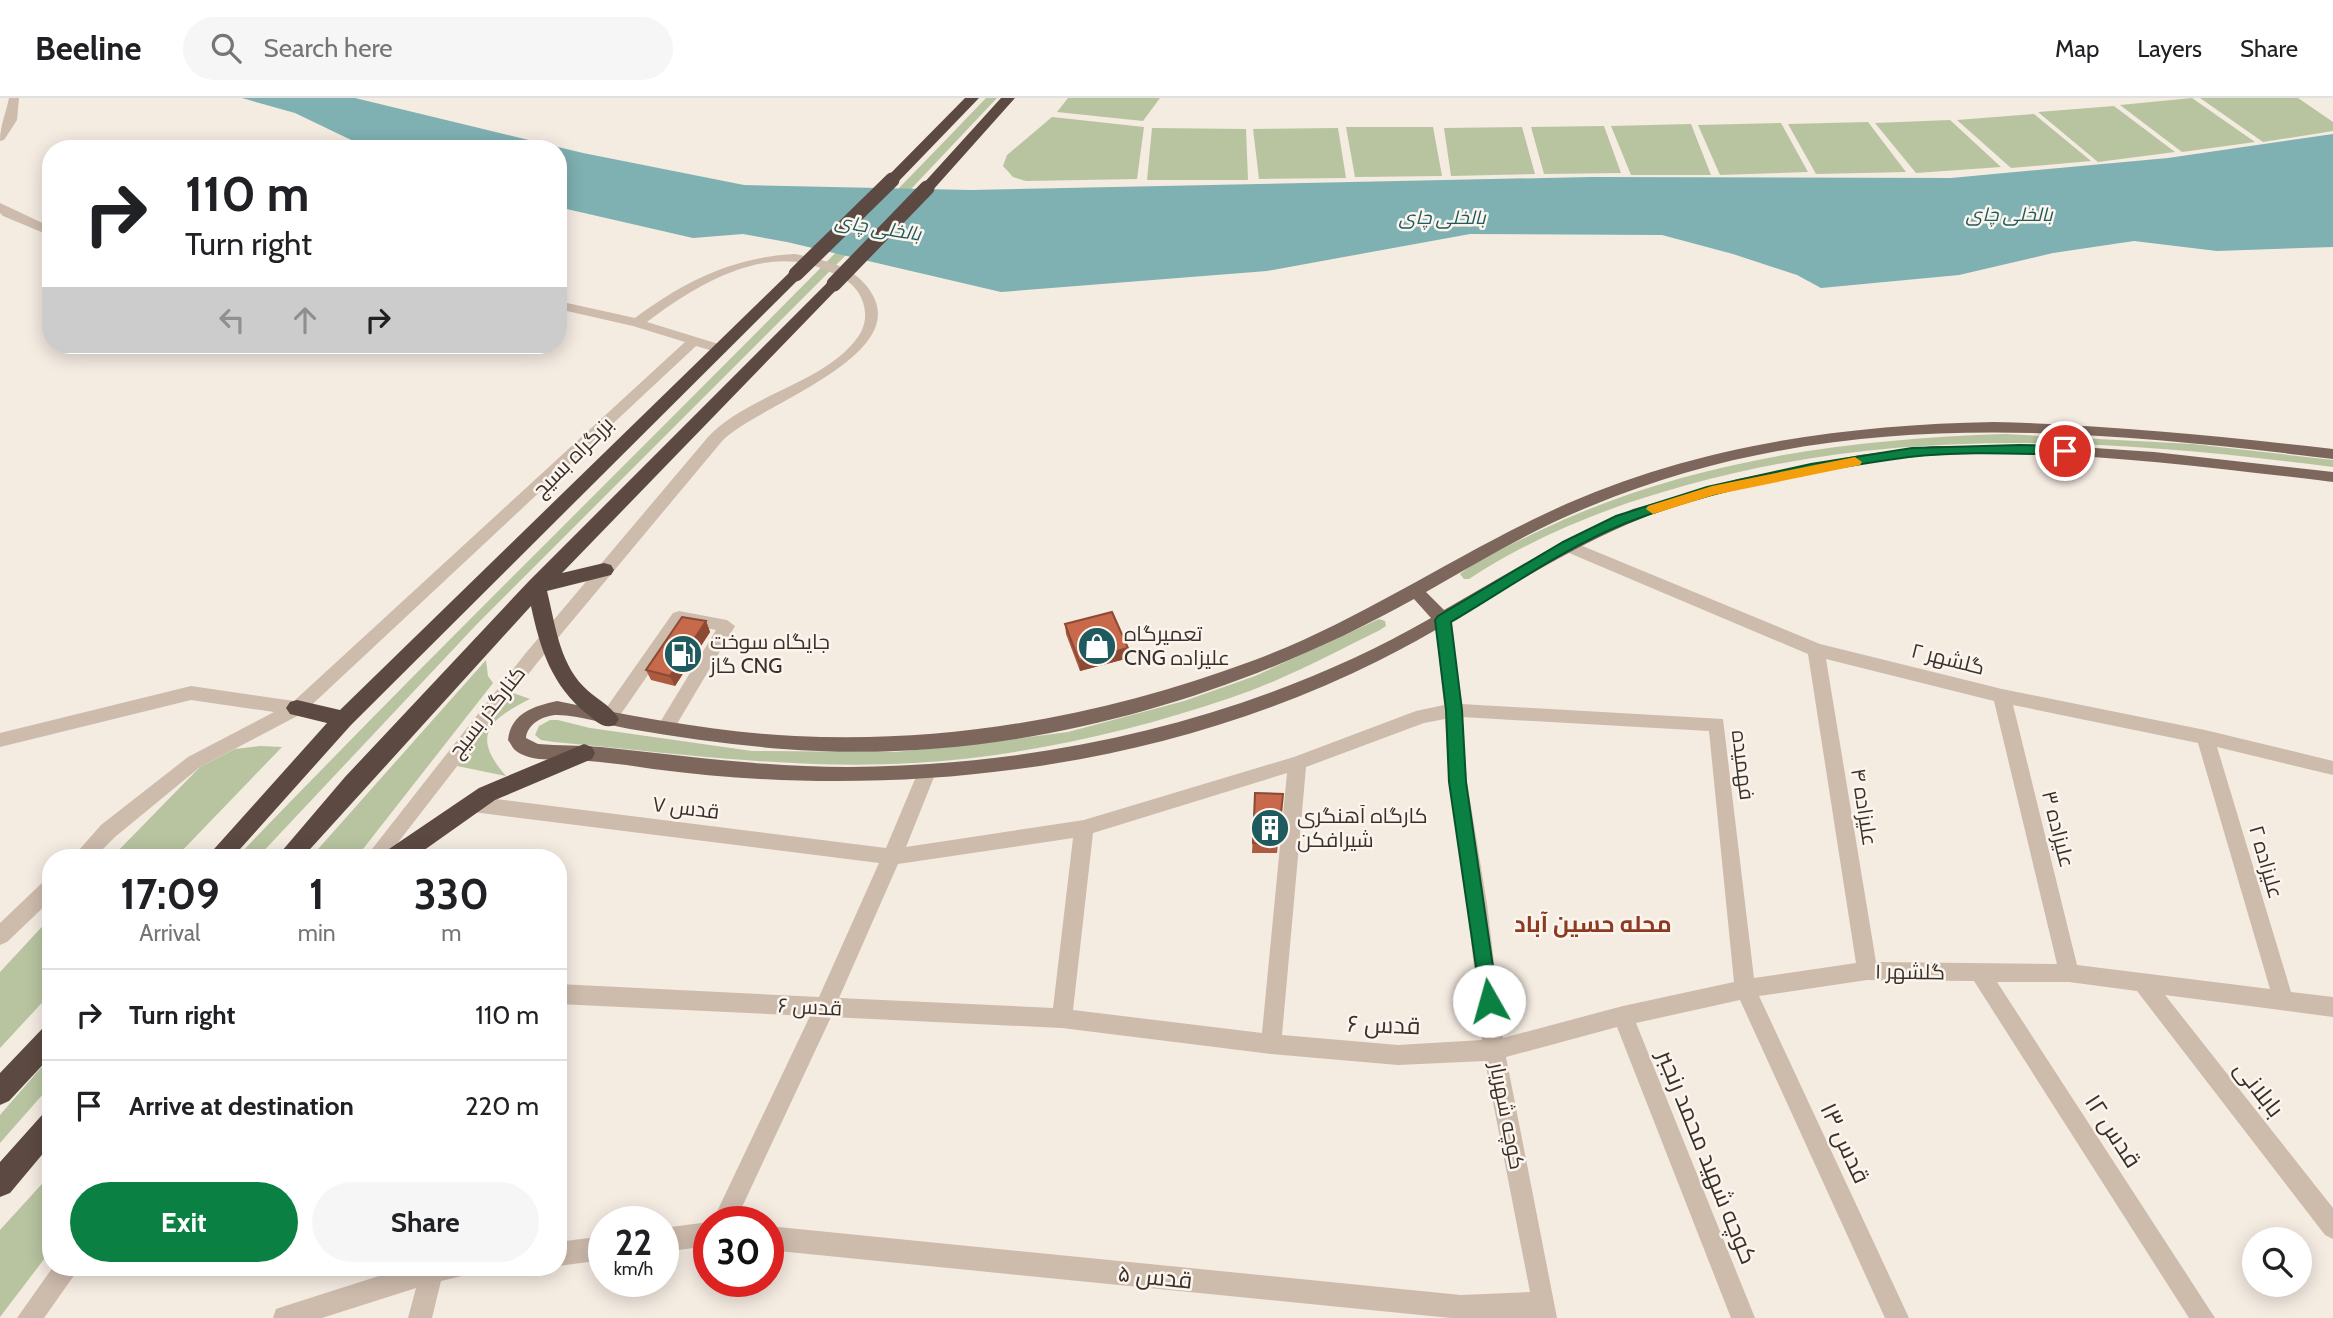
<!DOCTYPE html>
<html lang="en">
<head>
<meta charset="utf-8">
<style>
	:root { --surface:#fff; --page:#f6f6f6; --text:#202124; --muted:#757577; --line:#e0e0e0; --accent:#0b8043 }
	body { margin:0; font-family:Cabin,Cairo,sans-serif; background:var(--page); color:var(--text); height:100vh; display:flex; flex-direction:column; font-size:26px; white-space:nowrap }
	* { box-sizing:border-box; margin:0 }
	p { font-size:23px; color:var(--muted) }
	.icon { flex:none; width:38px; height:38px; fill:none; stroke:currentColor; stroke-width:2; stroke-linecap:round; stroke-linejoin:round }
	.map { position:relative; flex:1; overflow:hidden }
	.details { position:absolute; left:42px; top:751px; width:525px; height:427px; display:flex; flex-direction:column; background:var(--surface); border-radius:28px; box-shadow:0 4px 18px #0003 }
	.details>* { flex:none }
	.banner { position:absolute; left:42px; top:42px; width:525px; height:214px; border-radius:28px; box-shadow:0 4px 18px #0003; background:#fff; color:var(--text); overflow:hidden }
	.tools { position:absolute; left:2242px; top:1129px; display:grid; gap:14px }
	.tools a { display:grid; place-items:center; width:70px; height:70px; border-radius:50%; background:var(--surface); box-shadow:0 4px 18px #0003; font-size:35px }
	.speed { position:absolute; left:588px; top:1108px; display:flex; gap:14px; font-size:35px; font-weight:700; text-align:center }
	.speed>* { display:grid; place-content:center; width:91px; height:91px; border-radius:50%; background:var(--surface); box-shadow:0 4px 18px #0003; line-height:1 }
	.speed small { font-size:18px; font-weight:400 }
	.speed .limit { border:10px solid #d22; background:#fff; color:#111 }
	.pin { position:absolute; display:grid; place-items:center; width:60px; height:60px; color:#fff; margin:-30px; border:4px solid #fff; border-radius:50%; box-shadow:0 2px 7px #0007 }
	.me { position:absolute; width:77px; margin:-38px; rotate:353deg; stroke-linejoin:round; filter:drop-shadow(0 0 5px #0008) }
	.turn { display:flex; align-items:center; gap:24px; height:147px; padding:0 28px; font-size:32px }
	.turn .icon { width:91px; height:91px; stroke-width:2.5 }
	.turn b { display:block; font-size:49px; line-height:60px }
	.lanes { display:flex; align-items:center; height:66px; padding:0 28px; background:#0003; justify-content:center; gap:35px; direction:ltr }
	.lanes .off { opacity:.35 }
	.eta { display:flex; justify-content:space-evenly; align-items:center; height:119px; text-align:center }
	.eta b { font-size:42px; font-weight:700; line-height:49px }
	.button { display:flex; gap:14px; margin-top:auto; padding:14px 28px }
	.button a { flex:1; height:80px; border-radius:42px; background:var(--accent); color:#fff; font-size:28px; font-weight:700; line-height:80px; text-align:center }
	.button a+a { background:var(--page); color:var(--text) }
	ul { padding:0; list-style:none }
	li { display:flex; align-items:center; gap:21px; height:91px; padding:0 28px; border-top:2px solid var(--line) }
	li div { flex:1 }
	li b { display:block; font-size:26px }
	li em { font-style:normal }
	header { display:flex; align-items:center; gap:42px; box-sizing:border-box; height:98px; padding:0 35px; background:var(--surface); border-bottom:2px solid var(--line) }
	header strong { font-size:33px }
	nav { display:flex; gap:38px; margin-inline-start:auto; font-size:24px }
	.search { width:490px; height:63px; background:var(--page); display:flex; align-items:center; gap:18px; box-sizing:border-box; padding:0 24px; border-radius:38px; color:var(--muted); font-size:26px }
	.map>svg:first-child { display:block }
	.green { fill:#b8c4a0 }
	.water { fill:#7fb0b2 }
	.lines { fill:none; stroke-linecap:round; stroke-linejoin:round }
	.minor { fill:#cdbbac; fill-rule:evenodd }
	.major { fill:#7d675c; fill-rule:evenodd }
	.highway { fill:#5c4a42; fill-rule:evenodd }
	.highway-bridge { stroke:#5c4a42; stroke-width:15 }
	.wall { fill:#ac5a40 }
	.shaded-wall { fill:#8c4a34 }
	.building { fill:#c8694b; stroke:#8c4a34; stroke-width:2 }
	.route { fill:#0b8043; stroke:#07532c; stroke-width:2 }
	.slow { fill:#f59e0b }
	.labels { text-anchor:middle; stroke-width:5; stroke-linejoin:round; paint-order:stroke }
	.far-water-label { font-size:19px; font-style:italic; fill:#1f5a5e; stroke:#fbf5ee }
	.street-label { font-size:21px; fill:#3b302b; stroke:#fbf5ee }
	.poi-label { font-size:21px; fill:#3b302b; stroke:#fbf5ee; text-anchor:start }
	.neighbourhood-label { font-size:23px; font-weight:bold; fill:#8c3b22; stroke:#fbf5ee }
	.near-street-label { font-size:24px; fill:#3b302b; stroke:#fbf5ee }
</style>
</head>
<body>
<header>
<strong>Beeline</strong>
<div class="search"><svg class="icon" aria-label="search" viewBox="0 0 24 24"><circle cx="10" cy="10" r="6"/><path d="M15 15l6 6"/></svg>Search here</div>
<nav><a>Map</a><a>Layers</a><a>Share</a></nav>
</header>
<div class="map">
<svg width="2333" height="1220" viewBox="0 0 2333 1220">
	<rect width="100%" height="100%" fill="#f4ebe1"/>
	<path class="green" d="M986,0H997L894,109L477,526L258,759L236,760C483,503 740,257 986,0Z
		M1068,0H1160L1143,23L1057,14Z
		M2192,0L2255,44L2182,54L2120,7Z
		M2200,0H2298L2333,24V33L2263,44Z
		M2114,8L2175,54L2098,64L2038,14Z
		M2034,16L2091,63L2011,70L1957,22Z
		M1052,19L1144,29L1137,81L1026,83L1013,79L1003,68L1007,57Z
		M1950,22L2001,69L1916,75L1875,25Z
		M1868,24L1906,74L1816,76L1788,26Z
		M1781,25L1808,74L1720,77L1698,27Z
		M1691,26L1711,77H1631L1611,28Z
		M1604,28L1621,75L1544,76L1531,29Z
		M1346,29H1433L1442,78L1355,79Z
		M1522,29L1535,76L1451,78L1444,30Z
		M1152,30L1246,31L1248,82H1147Z
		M1338,30L1346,80L1259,81L1253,31Z
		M2005,336L2193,346L2333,362V369C2113,341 1903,327 1687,387C1610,408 1536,437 1469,481H1464L1460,476C1482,458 1513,446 1539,433C1685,363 1845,341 2005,336Z
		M1379,521L1385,523L1386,528L1380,532C1331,556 1282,583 1230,600C1130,634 1020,659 914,665C794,672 673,655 554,644L541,642L535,637L539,628L550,622H558L590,630L752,653L895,654L977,646L1068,634L1184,603L1255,578Z
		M486,562L488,578L493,585L363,751L354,759H311Z
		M513,595L530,601C488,622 471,638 506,678L457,668Z
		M260,648L282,649L176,759L111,760L200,669L235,651Z
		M51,819V895L0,950V874Z
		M51,958V987L0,1045V1017Z
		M51,1076V1152L0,1219V1132Z"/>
	<path class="water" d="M242,0H355L583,55L744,87L971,92L1591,79L1951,80L2168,60L2333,36V149L2217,153L2134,143L2053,155L1959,177L1821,190L1797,177L1733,156L1662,137L1470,136L1267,173L1001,194L787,144L743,136L693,140L558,109V51H370L295,15Z"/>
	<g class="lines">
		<path class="minor" d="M9,0H19L17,22L4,42L0,43C0,28 6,15 9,0Z
			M0,105L51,129V138L3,118L0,115Z
			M795,156C826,162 862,170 875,202C900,262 756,309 723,342L537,565L386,760H365L525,556L708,339C748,296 824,286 858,239C868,225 867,208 858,194C851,183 839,178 828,173C767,143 694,188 647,224L725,248L727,251L720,255L696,248L303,615L200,669L115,739L94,760H72L101,727L188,659L274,614L191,602L0,649V635L191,588L294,603L685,244L633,228L558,211V203L635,220C683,184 733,159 795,156Z
			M1568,442L1820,546L2002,591L2205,632L2333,663V677L2217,649L2291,894L2333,899V919L2165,897L2333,1110V1141L2325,1137L2137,893L2069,884H1997L2215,1220H2189L1974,883L1867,882L1759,898L1909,1220H1885L1740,902L1636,925L1755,1220H1731L1617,929L1506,959L1557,1220H1451L768,1152V1128L1461,1197L1530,1194L1485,963L1398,967L1271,956L1062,930L831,919L735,1124H712L810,918L558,906V886L819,899L879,765L473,714L466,711L464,706L466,701L473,698L886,750L918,674L921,669L927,667L933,669L936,674L906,749L1084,722L1294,659L1416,613L1444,607L1435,522L1443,516L1451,522L1461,606L1723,621L1754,880L1856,865L1808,556L1562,452L1560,448L1562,444ZM1826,561L1994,603L2057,866L1876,864ZM2013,607L2198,645L2270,891L2077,867ZM1462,619L1709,633L1734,884L1623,908L1503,940L1487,806L1467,684ZM1445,621L1449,684L1467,806L1482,942L1398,947L1282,937L1306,669L1424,625ZM1287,675L1262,935L1073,912L1093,735ZM1073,740L1053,910L839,900L898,766Z
			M679,513L727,522L735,528L671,636H659L656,631L716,532L683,526L614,626H602L599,621L602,616L673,515Z
			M51,781V802L7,844L0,847V825L44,783Z
			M709,1124V1148L663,1154V1130Z
			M604,1138V1162L558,1168V1144Z
			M53,1169H80L44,1220H17Z
			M407,1169H470L466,1177L441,1183L432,1220H408L416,1190L322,1220H273L276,1211L285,1208Z"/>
		<path class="major" d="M1994,324C2108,327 2220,338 2333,351V361C2078,330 1835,307 1591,408C1533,431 1480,463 1426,494L1444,512L1546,453L1633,411L1738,381L1860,357L1933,348H2065L2154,354L2333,374V384C2198,368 2061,349 1925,358C1871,362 1817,373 1765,385C1719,395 1672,407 1628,426C1540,464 1463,521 1378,563C1157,673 896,703 653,671C628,667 603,664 577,662C560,661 537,664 521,656C513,652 513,649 508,642C511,615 534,608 557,603C636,619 715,634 795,638C952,646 1106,617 1252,563C1352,526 1439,467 1534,421C1679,350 1834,327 1994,324ZM1414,501L1431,520C1257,620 1049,668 848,669C765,669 684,658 601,649C580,647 559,648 538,646L526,640C527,626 544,617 557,617C581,617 607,627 630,631C681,640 732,647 783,651C1001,668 1224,607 1414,501Z"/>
		<path class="highway" d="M965,0H979L897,85H887V79Z
			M1001,0H1015L932,93H922V87Z
			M796,171L804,176L801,179L351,627L232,760H206L327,625L290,616L286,610L290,604L297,602L340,612L791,173Z
			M834,181L842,186L839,189L562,475L604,465L611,467L614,472L611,477L547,493C555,525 559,563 583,588C594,600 611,607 619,621L615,627C603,631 597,624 587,616C552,588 540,551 531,508L302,760H276L345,679L529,483L829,183Z
			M584,646L592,649L595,655L592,661L495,702L413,760H383L386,753L479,690Z
			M51,927V958L9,1003L0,1007V975L42,931Z
			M51,1013V1046L10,1095L0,1099V1064L42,1017Z"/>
		<path class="highway-bridge" d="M796,176L892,82
			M834,186L927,90"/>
	</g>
	<path class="wall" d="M706,523L710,534L675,588L651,582L646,572Z
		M1065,526L1129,560L1080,573L1066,536Z
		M1255,695L1283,696L1277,755H1252Z"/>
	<path class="shaded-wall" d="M706,523L710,534L675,588L670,578Z
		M1128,550L1129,560L1080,573L1079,563Z"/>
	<path class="building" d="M1112,514L1128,550L1079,563L1065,526Z
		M682,519L706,523L670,578L646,572Z
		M1255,695L1283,696L1278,746L1253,745Z"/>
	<path class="route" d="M2020,347L2065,348L2071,353C2064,361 2047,357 2036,356C1995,355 1950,354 1909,359C1815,372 1715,390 1626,425C1564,450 1507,491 1451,524L1462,612L1466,684L1498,903L1495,910L1489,912L1482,910L1449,684L1446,612L1435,522L1438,518L1563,444L1616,418L1707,389L1811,366L1912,350Z"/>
	<path class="slow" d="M1855,359L1862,364L1860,367L1714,397L1653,416L1646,411L1648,408L1712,388Z"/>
	<defs>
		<g id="shop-disc" transform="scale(2.0125)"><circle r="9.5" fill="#1f5a5e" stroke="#fbf5ee"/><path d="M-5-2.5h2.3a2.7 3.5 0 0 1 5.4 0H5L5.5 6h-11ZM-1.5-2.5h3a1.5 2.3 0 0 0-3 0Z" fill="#fff"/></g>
		<g id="fuel-disc" transform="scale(2.0125)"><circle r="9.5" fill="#1f5a5e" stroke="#fbf5ee"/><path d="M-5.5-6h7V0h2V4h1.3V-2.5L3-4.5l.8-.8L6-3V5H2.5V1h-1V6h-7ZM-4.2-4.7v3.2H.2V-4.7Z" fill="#fff"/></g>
		<g id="building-disc" transform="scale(2.0125)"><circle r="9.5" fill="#1f5a5e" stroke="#fbf5ee"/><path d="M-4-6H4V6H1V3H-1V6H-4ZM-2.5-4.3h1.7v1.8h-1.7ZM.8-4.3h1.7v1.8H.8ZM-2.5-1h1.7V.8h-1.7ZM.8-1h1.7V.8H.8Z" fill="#fff"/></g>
	</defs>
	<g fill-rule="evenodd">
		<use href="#shop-disc" x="1097" y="548"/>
		<use href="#fuel-disc" x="683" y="556"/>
		<use href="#building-disc" x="1270" y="730"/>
	</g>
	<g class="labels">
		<g class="far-water-label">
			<text x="2009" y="123">بالخلی چای</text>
			<text x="1442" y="126">بالخلی چای</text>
			<text transform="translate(878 129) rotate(9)" y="7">بالخلی چای</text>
		</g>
		<g class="street-label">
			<text transform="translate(573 359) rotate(-45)" y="7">بزرگراه بسیج</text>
			<text transform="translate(1948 561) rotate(14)" y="7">گلشهر ۲</text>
			<text transform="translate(487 614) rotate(-52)" y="7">کنارگذر بسیج</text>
			<text transform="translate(1743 667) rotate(83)" y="7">فهمیده</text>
			<text transform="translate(1864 709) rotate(81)" y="7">علیزاده ۴</text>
			<text transform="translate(686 710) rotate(7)" y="7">قدس ۷</text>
			<text transform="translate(2058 731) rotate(76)" y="7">علیزاده ۳</text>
			<text transform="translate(2266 764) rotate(74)" y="7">علیزاده ۲</text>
			<text transform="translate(1910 874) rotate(1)" y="7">گلشهر ۱</text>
			<text transform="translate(810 909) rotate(3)" y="7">قدس ۶</text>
			<text transform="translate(1507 1018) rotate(79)" y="7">کوچه شهریار</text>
		</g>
		<g class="poi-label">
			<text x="1124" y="543">تعمیرگاه<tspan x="1124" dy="24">CNG علیزاده</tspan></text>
			<text x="710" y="551">جایگاه سوخت<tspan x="710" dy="24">گاز CNG</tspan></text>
			<text x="1297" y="725">کارگاه آهنگری<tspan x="1297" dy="24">شیرافکن</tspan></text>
		</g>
		<g class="neighbourhood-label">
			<text x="1593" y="834">محله حسین آباد</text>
		</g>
		<g class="near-street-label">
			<text transform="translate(1384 927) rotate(2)" y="8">قدس ۶</text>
			<text transform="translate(2259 991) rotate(52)" y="8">بابلانی</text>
			<text transform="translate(2113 1033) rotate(57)" y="8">قدس ۱۲</text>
			<text transform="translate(1845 1045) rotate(65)" y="8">قدس ۱۳</text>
			<text transform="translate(1707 1059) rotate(68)" y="8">کوچه شهید محمد رنجبر</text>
			<text transform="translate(1155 1179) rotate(6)" y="8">قدس ۵</text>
		</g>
	</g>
</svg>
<div class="tools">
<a><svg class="icon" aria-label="search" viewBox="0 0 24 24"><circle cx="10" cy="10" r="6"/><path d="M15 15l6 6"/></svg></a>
</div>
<div class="speed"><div>22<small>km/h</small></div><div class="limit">30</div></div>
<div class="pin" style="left:2065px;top:353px;background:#d93025"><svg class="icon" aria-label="arrive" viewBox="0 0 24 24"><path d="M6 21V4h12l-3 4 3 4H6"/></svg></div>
<svg class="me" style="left:1489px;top:903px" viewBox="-20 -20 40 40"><circle r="19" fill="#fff"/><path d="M0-13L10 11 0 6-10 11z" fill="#0b8043"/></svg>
<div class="banner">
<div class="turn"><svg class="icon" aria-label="right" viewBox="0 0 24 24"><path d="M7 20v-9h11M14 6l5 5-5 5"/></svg><div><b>110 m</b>Turn right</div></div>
<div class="lanes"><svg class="icon off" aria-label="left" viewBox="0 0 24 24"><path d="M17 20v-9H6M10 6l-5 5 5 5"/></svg><svg class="icon off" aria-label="ahead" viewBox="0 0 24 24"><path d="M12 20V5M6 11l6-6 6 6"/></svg><svg class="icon" aria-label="right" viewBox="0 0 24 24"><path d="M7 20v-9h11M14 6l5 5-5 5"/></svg></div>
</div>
<section class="details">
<div class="eta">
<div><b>17:09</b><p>Arrival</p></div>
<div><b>1</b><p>min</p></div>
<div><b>330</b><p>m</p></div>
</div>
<ul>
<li><svg class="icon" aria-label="right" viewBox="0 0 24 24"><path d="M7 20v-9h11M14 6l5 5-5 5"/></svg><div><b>Turn right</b></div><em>110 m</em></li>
<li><svg class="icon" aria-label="arrive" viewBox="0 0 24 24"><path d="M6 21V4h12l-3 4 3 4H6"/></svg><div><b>Arrive at destination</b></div><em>220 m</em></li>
</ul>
<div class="button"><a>Exit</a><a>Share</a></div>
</section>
</div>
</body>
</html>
